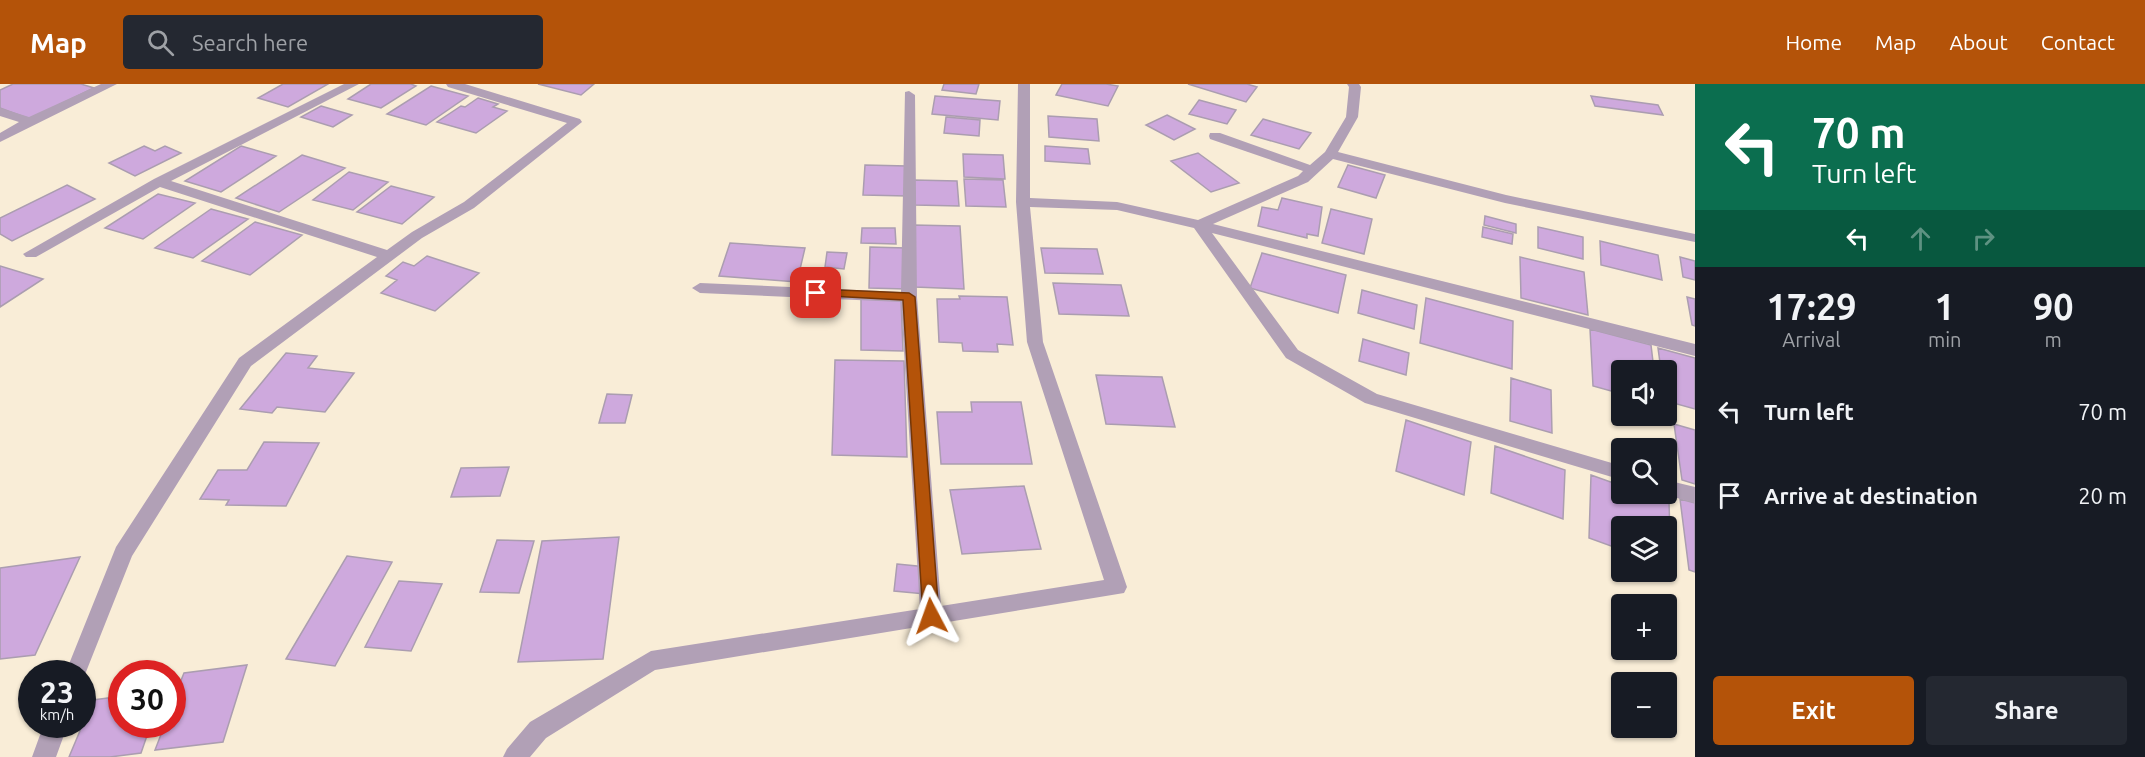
<!DOCTYPE html>
<html lang="en">
<head>
<meta charset="utf-8">
<style>
	:root { --surface:#171b24; --page:#242831; --text:#f1f3f6; --muted:#9ea1a6; --accent:#b45309 }
	body { margin:0; font-family:Ubuntu,sans-serif; background:var(--page); color:var(--text); height:100vh; display:flex; flex-direction:column; font-size:22px; white-space:nowrap }
	* { box-sizing:border-box; margin:0 }
	p { font-size:20px; color:var(--muted) }
	.icon { flex:none; width:33px; height:33px; fill:none; stroke:currentColor; stroke-width:2; stroke-linecap:round; stroke-linejoin:round }
	.map { position:relative; flex:1; overflow:hidden }
	.details { display:flex; flex-direction:column; background:var(--surface); width:450px }
	.details>* { flex:none }
	.guide { background:#0b6e4f; color:#fff; overflow:hidden }
	.tools { position:absolute; left:1611px; top:276px; display:grid; gap:12px }
	.tools a { display:grid; place-items:center; width:66px; height:66px; border-radius:6px; background:var(--surface); box-shadow:0 2px 4px #0004; font-size:30px }
	.speed { position:absolute; left:18px; top:576px; display:flex; gap:12px; font-size:30px; font-weight:700; text-align:center }
	.speed>* { display:grid; place-content:center; width:78px; height:78px; border-radius:50%; background:var(--surface); box-shadow:0 2px 4px #0004; line-height:1 }
	.speed small { font-size:15px; font-weight:400 }
	.speed .limit { border:9px solid #d22; background:#fff; color:#111 }
	.pin { position:absolute; display:grid; place-items:center; width:51px; height:51px; color:#fff; margin:-26px; border-radius:12px; box-shadow:0 3px 9px #0006 }
	.me { position:absolute; width:66px; margin:-33px; rotate:356deg; stroke-linejoin:round; filter:drop-shadow(0 0 4px #0008) }
	.turn { display:flex; align-items:center; gap:21px; height:126px; padding:0 18px; font-size:27px }
	.turn .icon { width:78px; height:78px; stroke-width:2.5 }
	.turn b { display:block; font-size:42px; line-height:51px }
	.lanes { display:flex; align-items:center; height:57px; padding:0 18px; background:#0003; justify-content:center; gap:30px; direction:ltr }
	.lanes .off { opacity:.35 }
	.eta { display:flex; justify-content:space-evenly; align-items:center; height:102px; text-align:center }
	.eta b { font-size:36px; font-weight:700; line-height:42px }
	.button { display:flex; gap:12px; margin-top:auto; padding:12px 18px }
	.button a { flex:1; height:69px; border-radius:6px; background:var(--accent); color:#fff; font-size:24px; font-weight:700; line-height:69px; text-align:center }
	.button a+a { background:var(--page); color:var(--text) }
	ul { padding:0; list-style:none }
	li { display:flex; align-items:center; gap:18px; height:84px; padding:0 18px }
	li div { flex:1 }
	li b { display:block; font-size:22px }
	li em { font-style:normal }
	header { display:flex; align-items:center; gap:36px; box-sizing:border-box; height:84px; padding:0 30px; background:var(--accent); color:#fff }
	header strong { font-size:28px }
	nav { display:flex; gap:33px; margin-inline-start:auto; font-size:21px }
	.search { width:420px; height:54px; background:var(--page); display:flex; align-items:center; gap:15px; box-sizing:border-box; padding:0 21px; border-radius:6px; color:var(--muted); font-size:22px }
	main { display:flex; flex:1; min-height:0 }
	.map>svg:first-child { display:block }
	.building { fill:#cea9dd; stroke:#ab9db0; stroke-width:1.5 }
	.lines { fill:none; stroke-linecap:round; stroke-linejoin:round }
	.minor { fill:#b1a0b6; fill-rule:evenodd }
	.route { fill:#b45309; stroke:#753606; stroke-width:1.5 }
</style>
</head>
<body>
<header>
<strong>Map</strong>
<div class="search"><svg class="icon" aria-label="search" viewBox="0 0 24 24"><circle cx="10" cy="10" r="6"/><path d="M15 15l6 6"/></svg>Search here</div>
<nav><a>Home</a><a>Map</a><a>About</a><a>Contact</a></nav>
</header>
<main>
<div class="map">
<svg width="1695" height="673" viewBox="0 0 1695 673">
	<rect width="100%" height="100%" fill="#f9edd7"/>
	<path class="building" d="M13,0H81L94,4L30,35L0,24V6Z
		M283,0H328L288,23L258,14Z
		M371,0H411L416,2L381,24L348,15Z
		M538,0H594L581,11Z
		M944,0H979L976,10L942,6Z
		M1062,0H1106L1118,2L1108,22L1056,11Z
		M1188,0H1247L1257,3L1246,18Z
		M431,2L468,12L426,41L387,30Z
		M935,12L1000,17L998,36L932,30Z
		M1591,12L1658,21L1663,31L1595,22Z
		M478,14L498,20L493,23L507,27L476,49L437,38L461,22L465,23Z
		M1199,16L1236,26L1227,40L1189,30Z
		M321,22L352,31L333,43L301,33Z
		M1167,31L1195,45L1174,56L1146,41Z
		M1048,32L1097,35L1099,57L1049,53Z
		M946,33L980,36L979,52L944,49Z
		M1263,35L1311,49L1299,65L1251,51Z
		M144,62L155,67L165,62L181,69L135,92L109,79Z
		M241,62L276,72L221,108L185,97Z
		M1045,62L1088,65L1090,80L1045,77Z
		M1198,69L1239,99L1211,108L1171,77Z
		M963,70L1003,71L1005,95L964,93Z
		M302,71L345,84L279,128L236,114Z
		M865,81L907,82V112L863,111Z
		M1348,81L1385,91L1376,114L1338,103Z
		M349,88L388,98L353,126L313,116Z
		M964,95L1003,96L1006,123L966,122Z
		M914,96L957,97L959,122L915,121Z
		M67,101L95,115L12,157L0,150V134Z
		M391,102L434,113L402,140L357,128Z
		M158,110L195,119L143,155L105,144Z
		M1282,114L1322,123L1318,152L1307,150V154L1258,142L1262,123L1278,126Z
		M211,125L248,135L193,174L155,164Z
		M1331,125L1372,135L1364,170L1322,159Z
		M1485,132L1516,140V149L1484,141Z
		M255,138L302,151L250,191L202,177Z
		M913,141L960,142L964,205L915,203Z
		M1483,143L1513,150L1512,160L1482,153Z
		M1538,143L1583,153V175L1538,164Z
		M862,144H895L896,160L861,159Z
		M1600,157L1658,171L1662,196L1601,181Z
		M730,159L805,164L797,198L719,192Z
		M870,163L906,164V205L869,204Z
		M1041,164L1097,165L1103,190L1045,189Z
		M827,168L847,169L844,185L825,183Z
		M1262,169L1346,191L1338,229L1250,204Z
		M427,172L479,189L435,227L381,209L397,196L386,192L403,178L414,182Z
		M1520,173L1584,188L1588,231L1521,214Z
		M1680,173L1695,177V196L1683,193Z
		M0,182L43,195L0,223Z
		M1053,199L1121,201L1129,232L1059,230Z
		M1362,206L1417,221L1414,245L1358,229Z
		M959,212L1007,213L1013,261L997,260L998,268L963,267L962,259L939,258L937,215H960Z
		M1687,213L1695,215V242L1692,241Z
		M1426,214L1513,237L1512,285L1420,259Z
		M861,215L901,216L903,267L861,266Z
		M1590,245L1651,261L1654,286H1622V310L1593,302Z
		M1363,255L1409,269L1406,291L1359,277Z
		M1658,264L1695,274V325L1666,317V286H1661Z
		M286,269L317,272L308,284L354,289L325,328L277,323L272,329L240,325Z
		M835,276L904,277L907,373L832,371Z
		M1096,291L1162,293L1175,343L1106,340Z
		M1511,294L1551,306L1552,349L1510,337Z
		M607,310L632,311L625,339H599Z
		M971,318H1021L1032,380H941L937,328H972Z
		M1406,336L1471,358L1464,411L1396,387Z
		M1674,340L1695,346V400L1682,396Z
		M264,358L319,359L286,422L226,421L229,416L200,415L218,386H247Z
		M1495,362L1565,386L1563,435L1491,409Z
		M509,383L500,412L451,413L461,384Z
		M1591,391L1622,402V410H1645L1669,418L1671,484L1666,482V442H1622V466L1589,454Z
		M1024,402L1041,465L962,470L950,406Z
		M1680,415L1695,419V488L1689,486Z
		M619,453L603,575L518,578L542,457Z
		M497,456L534,457L519,509L480,508Z
		M347,472L392,478L335,582L286,575Z
		M80,473L35,571L0,575V484Z
		M897,480L927,483L925,510L894,507Z
		M399,497L442,500L411,567L365,563Z
		M247,581L223,658L155,666L165,640H172V619L184,589Z
		M122,612V640H151L141,669L110,673H69L93,616Z"/>
	<g class="lines">
		<path class="minor" d="M101,0H117L0,58V49L19,38L0,32V24L29,33Z
			M344,0H359L171,97L387,166L412,148L464,118L567,39L448,3L446,0H465L580,35L582,38L474,124L422,154L251,282L132,472L82,598V590H65L116,463L239,274L377,173L160,103L36,173H26L23,170L154,95Z
			M1018,0H1030V114L1117,118L1198,136L1298,92L1303,87L1210,55L1209,52L1210,49H1220L1310,81L1325,68L1346,33L1349,3L1347,0H1359L1361,3L1358,33L1338,68L1506,111L1695,150V158L1505,119L1333,75L1308,98L1213,140L1695,260V272L1212,149L1298,266L1377,310L1622,382V396L1365,319L1286,274L1194,144L1117,126L1030,123L1043,258L1127,503L1124,509L655,586L546,654L530,673H503L507,665L530,638L651,567L920,525L901,218L700,209L692,204L700,199L901,208L905,8L909,7L915,11L917,213L941,522L1104,496L1027,258L1016,118Z
			M1666,396L1695,403V419L1663,410H1666Z
			M44,640H68L56,673H32Z"/>
	</g>
	<path class="route" d="M816,205L909,209L915,213L939,532L937,537L931,539L925,537L923,532L903,216L812,211V206Z"/>
</svg>
<div class="tools">
<a><svg class="icon" aria-label="sound" viewBox="0 0 24 24"><path d="M4 9h4l5-4v14l-5-4H4zM17 9q2 3 0 6"/></svg></a>
<a><svg class="icon" aria-label="search" viewBox="0 0 24 24"><circle cx="10" cy="10" r="6"/><path d="M15 15l6 6"/></svg></a>
<a><svg class="icon" aria-label="layers" viewBox="0 0 24 24"><path d="M12 4l9 5-9 5-9-5zM3 14l9 5 9-5"/></svg></a>
<a>+</a>
<a>−</a>
</div>
<div class="speed"><div>23<small>km/h</small></div><div class="limit">30</div></div>
<div class="pin" style="left:816px;top:209px;background:#d93025"><svg class="icon" aria-label="arrive" viewBox="0 0 24 24"><path d="M6 21V4h12l-3 4 3 4H6"/></svg></div>
<svg class="me" style="left:931px;top:532px" viewBox="-20 -20 40 40"><path d="M0-17L14 15 0 8-14 15z" fill="#b45309" stroke="#fff" stroke-width="4"/></svg>
</div>
<section class="details">
<div class="guide">
<div class="turn"><svg class="icon" aria-label="left" viewBox="0 0 24 24"><path d="M17 20v-9H6M10 6l-5 5 5 5"/></svg><div><b>70 m</b>Turn left</div></div>
<div class="lanes"><svg class="icon" aria-label="left" viewBox="0 0 24 24"><path d="M17 20v-9H6M10 6l-5 5 5 5"/></svg><svg class="icon off" aria-label="ahead" viewBox="0 0 24 24"><path d="M12 20V5M6 11l6-6 6 6"/></svg><svg class="icon off" aria-label="right" viewBox="0 0 24 24"><path d="M7 20v-9h11M14 6l5 5-5 5"/></svg></div>
</div>
<div class="eta">
<div><b>17:29</b><p>Arrival</p></div>
<div><b>1</b><p>min</p></div>
<div><b>90</b><p>m</p></div>
</div>
<ul>
<li><svg class="icon" aria-label="left" viewBox="0 0 24 24"><path d="M17 20v-9H6M10 6l-5 5 5 5"/></svg><div><b>Turn left</b></div><em>70 m</em></li>
<li><svg class="icon" aria-label="arrive" viewBox="0 0 24 24"><path d="M6 21V4h12l-3 4 3 4H6"/></svg><div><b>Arrive at destination</b></div><em>20 m</em></li>
</ul>
<div class="button"><a>Exit</a><a>Share</a></div>
</section>
</main>
</body>
</html>
